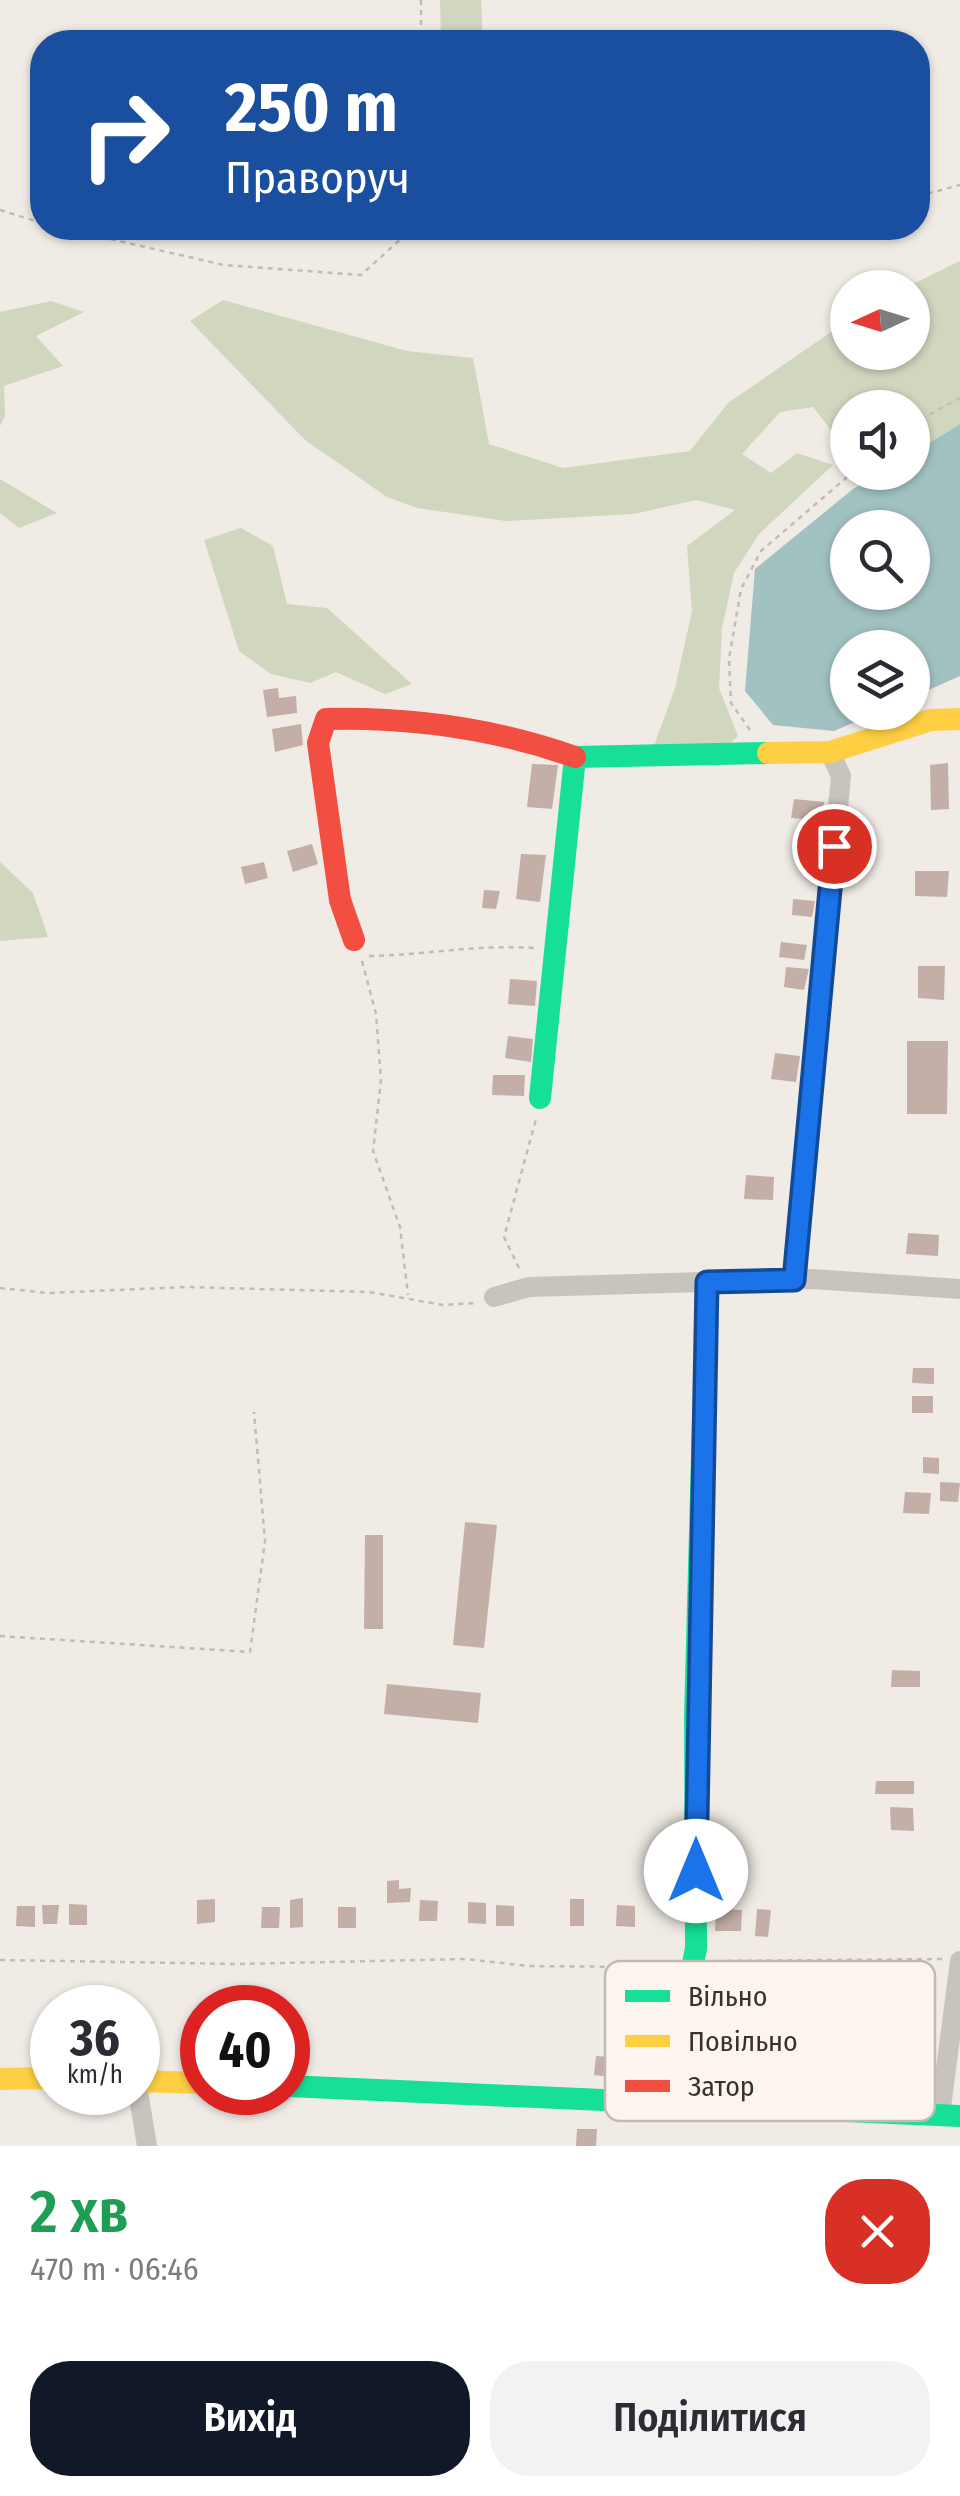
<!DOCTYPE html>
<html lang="uk">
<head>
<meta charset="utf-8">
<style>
	:root { --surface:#fff; --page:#f2f2f3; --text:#2b2b33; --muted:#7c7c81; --accent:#111827 }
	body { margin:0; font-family:"Fira Sans Condensed",sans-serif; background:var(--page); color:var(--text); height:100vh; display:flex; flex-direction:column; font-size:38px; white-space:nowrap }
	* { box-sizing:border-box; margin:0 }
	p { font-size:32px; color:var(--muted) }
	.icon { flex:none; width:55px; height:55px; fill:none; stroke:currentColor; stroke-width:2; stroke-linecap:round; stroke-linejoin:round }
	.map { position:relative; height:2146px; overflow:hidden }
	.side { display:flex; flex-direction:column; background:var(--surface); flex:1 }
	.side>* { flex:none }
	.top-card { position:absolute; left:30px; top:30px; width:900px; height:210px; border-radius:40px; box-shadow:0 2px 8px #0004; background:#1a4fa0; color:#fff; overflow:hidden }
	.needle { width:65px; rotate:266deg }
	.buttons { position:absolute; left:830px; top:270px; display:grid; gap:20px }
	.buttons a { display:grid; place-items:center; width:100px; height:100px; border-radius:50%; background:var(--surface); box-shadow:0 2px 8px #0004; font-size:50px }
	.speed { position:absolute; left:30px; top:1985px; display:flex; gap:20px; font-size:50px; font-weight:700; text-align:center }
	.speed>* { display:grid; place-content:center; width:130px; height:130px; border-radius:50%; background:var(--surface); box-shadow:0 2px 8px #0004; line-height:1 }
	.speed small { font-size:25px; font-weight:400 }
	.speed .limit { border:15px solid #d22; background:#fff; color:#111 }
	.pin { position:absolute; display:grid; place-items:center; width:85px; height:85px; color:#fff; margin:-42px; border:5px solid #fff; border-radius:50%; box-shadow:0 2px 10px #0007 }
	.me { position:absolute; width:110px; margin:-55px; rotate:0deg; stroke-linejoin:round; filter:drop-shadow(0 0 8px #0008) }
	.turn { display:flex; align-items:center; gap:35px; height:210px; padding:0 30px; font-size:45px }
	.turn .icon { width:130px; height:130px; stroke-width:2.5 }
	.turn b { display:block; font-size:70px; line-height:85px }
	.round { display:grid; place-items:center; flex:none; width:105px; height:105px; border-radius:40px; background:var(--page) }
	.head { display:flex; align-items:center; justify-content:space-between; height:170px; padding:0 30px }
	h1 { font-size:60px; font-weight:600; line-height:75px; color:#1e9e55 }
	.action { display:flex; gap:20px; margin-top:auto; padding:20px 30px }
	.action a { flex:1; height:115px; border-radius:40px; background:var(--accent); color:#fff; font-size:40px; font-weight:600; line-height:115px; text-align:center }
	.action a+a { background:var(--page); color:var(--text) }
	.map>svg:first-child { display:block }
	.green { fill:#d1d6bf }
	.water { fill:#a1c2c1; fill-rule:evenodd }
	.building { fill:#c3afa7 }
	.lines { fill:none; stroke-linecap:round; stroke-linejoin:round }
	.path { stroke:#c2bbb6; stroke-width:2.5; stroke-dasharray:5 5; stroke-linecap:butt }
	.street { stroke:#c9c3be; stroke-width:20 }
	.fast { stroke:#16e098; stroke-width:22 }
	.slow { stroke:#ffcf43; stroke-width:22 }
	.jam { stroke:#f24e42; stroke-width:22 }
	.route-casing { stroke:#114b97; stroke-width:25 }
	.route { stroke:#1a73e8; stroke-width:18 }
	.key { fill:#fbf5ee; stroke:#c1bab4; stroke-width:2.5 }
	.key-label { font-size:28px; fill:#3b302b }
</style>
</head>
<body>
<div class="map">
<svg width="960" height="2146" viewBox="0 0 960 2146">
	<rect width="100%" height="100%" fill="#f0ebe5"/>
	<path class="green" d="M440,0H481L483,42H441Z
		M960,261V424L913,453L912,408H848L847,437L838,439L813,407L780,412L742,454L771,473L797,453L833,465L759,534L734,573L722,628L719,688L738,736L709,764L650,757L675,688L692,611L687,546L735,510L696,500L634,514L506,521L417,508L387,497L305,440L190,321L223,300L407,351L473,358L489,444L563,468L690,451L728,403L847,321L848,352H912V288L907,287Z
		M51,301L84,312L36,336L63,366L4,386L5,416L0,426V312Z
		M0,479L57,513L19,528L0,513Z
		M241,528L273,546L287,604L327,608L412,684L385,694L336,672L310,683L271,674L239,651L204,540Z
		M0,862L33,893L48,937L0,941Z"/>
	<path class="water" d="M960,424V676L913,697L912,648H848V712L876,713L834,731L773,725L745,691L755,569L853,489L881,473L912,472L913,453ZM848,528H912V592H848Z"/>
	<path class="building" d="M278,688L279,698L296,696L297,713L267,717L263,690Z
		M301,724L303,745L275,752L272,729Z
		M948,763L949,809L931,810L930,765Z
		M532,764L558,765L552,809L527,807Z
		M794,799L824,802L821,820L791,818Z
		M800,835L822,838L821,855L797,852Z
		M312,844L318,864L293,872L287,851Z
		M521,854L546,855L540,902L516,899Z
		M264,862L268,878L245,884L241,867Z
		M915,871H949L947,897L915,896Z
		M484,890L500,891L496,909L482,908Z
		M793,899L815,901L812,917L792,915Z
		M781,942L807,945L804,960L779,957Z
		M918,966H945L944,1000L918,998Z
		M786,967L809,969L804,990L784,987Z
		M510,979L537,981L535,1006L508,1004Z
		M508,1036L533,1039L531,1062L505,1058Z
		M907,1041H948L947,1114H907Z
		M775,1053L800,1056L796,1082L771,1079Z
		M493,1075H525L524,1096L492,1095Z
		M746,1175L774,1177L773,1200L744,1199Z
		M908,1233L939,1235L938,1256L906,1254Z
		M913,1368H934V1384L912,1383Z
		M912,1396H933V1413H912Z
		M923,1457L939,1458V1474L923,1473Z
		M940,1482L960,1483L958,1502L940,1501Z
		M905,1492L931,1493L929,1514L903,1513Z
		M465,1522L497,1525L484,1648L453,1645Z
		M365,1535H383V1629H364Z
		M892,1670L920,1671V1687H891Z
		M387,1684L481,1693L478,1723L384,1714Z
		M876,1781H914V1794H875Z
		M890,1807L913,1808L914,1831L891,1830Z
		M399,1880V1889L411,1888L410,1902L387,1903V1881Z
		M303,1898V1927L290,1928V1900Z
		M215,1899V1922L197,1924V1900Z
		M570,1899H584V1926H570Z
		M420,1900L438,1901L437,1921H419Z
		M468,1902L486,1903V1924L468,1923Z
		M69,1904L87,1905V1925H69Z
		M42,1905H59L57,1924H43Z
		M496,1905L514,1906V1926H496Z
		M617,1905L635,1906V1927L616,1926Z
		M17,1906H35V1927L16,1926Z
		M262,1907H280L279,1928H261Z
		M338,1907H356V1928H338Z
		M716,1909L742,1910L741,1931H715Z
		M757,1909L771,1910L768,1937L755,1936Z
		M596,2056L621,2058L620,2078L594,2075Z
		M577,2129H597L596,2146H576Z"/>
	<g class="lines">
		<path class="path" d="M421,0V42
			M918,196L960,185
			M0,210L42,223
			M62,228L224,265L361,275L413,228
			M747,228L757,240L802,228
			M912,424L960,398
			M750,730L731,703L729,659L741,589L761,551L853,472
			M369,956C425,955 479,944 535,948
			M362,961L376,1014L381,1080L373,1151L400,1227L408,1295
			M519,1268L504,1237L536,1119
			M0,1288L48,1293L187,1287L369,1292L443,1305L476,1303
			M0,1636L250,1652L265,1541L254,1412
			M0,1960L237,1964L465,1959L529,1966L634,1967L670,1973
			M717,1961L944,1959"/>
		<path class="street" d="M794,1279L841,776L830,752
			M494,1297L529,1287L811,1279L960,1289
			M138,2091L147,2146
			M940,2115L960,1961"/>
		<path class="fast" d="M540,1098L575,757L768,753
			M288,2086L960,2116
			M667,2101L696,1948L695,1717L703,1420"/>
		<path class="slow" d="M768,753L830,752L931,720L960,719
			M703,1420L707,1282
			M0,2079L52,2078
			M138,2081L202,2083"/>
		<path class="jam" d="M354,940L340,900L318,743L326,719C413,717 493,728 575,757"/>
	</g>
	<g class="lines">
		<g class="route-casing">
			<path id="route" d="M696,1871L707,1282L794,1280L834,846"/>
		</g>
		<use href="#route" class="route"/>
	</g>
	<rect x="605" y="1961" width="330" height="160" rx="15" class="key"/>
	<rect x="625" y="1990" width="45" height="12" fill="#16e098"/>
	<rect x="625" y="2035" width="45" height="12" fill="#ffcf43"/>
	<rect x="625" y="2080" width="45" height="12" fill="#f24e42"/>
	<g class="key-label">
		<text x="688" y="2006">Вільно</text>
		<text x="688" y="2051">Повільно</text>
		<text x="688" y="2096">Затор</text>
	</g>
</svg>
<div class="buttons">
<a><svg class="needle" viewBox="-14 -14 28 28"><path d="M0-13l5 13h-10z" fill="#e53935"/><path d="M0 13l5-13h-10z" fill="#7c7c81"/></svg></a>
<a><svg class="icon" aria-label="sound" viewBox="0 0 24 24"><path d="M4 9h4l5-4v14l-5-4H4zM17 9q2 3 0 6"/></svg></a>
<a><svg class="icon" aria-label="search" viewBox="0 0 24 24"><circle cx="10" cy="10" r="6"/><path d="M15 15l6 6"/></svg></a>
<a><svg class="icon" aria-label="layers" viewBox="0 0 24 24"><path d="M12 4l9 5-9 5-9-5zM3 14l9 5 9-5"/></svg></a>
</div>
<div class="speed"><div>36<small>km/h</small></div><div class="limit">40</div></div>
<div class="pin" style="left:834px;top:846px;background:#d93025"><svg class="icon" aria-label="arrive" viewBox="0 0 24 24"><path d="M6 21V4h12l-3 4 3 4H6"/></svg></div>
<svg class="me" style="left:696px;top:1871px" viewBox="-20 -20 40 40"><circle r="19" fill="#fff"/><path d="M0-13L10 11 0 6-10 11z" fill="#1a73e8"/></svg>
<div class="top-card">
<div class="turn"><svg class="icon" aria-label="right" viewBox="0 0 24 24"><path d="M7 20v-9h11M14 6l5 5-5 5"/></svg><div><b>250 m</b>Праворуч</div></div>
</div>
</div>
<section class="side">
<div class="head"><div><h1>2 хв</h1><p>470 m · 06:46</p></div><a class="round" style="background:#d93025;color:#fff"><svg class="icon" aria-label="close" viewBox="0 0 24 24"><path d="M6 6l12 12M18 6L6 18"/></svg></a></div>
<div class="action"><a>Вихід</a><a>Поділитися</a></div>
</section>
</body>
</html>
